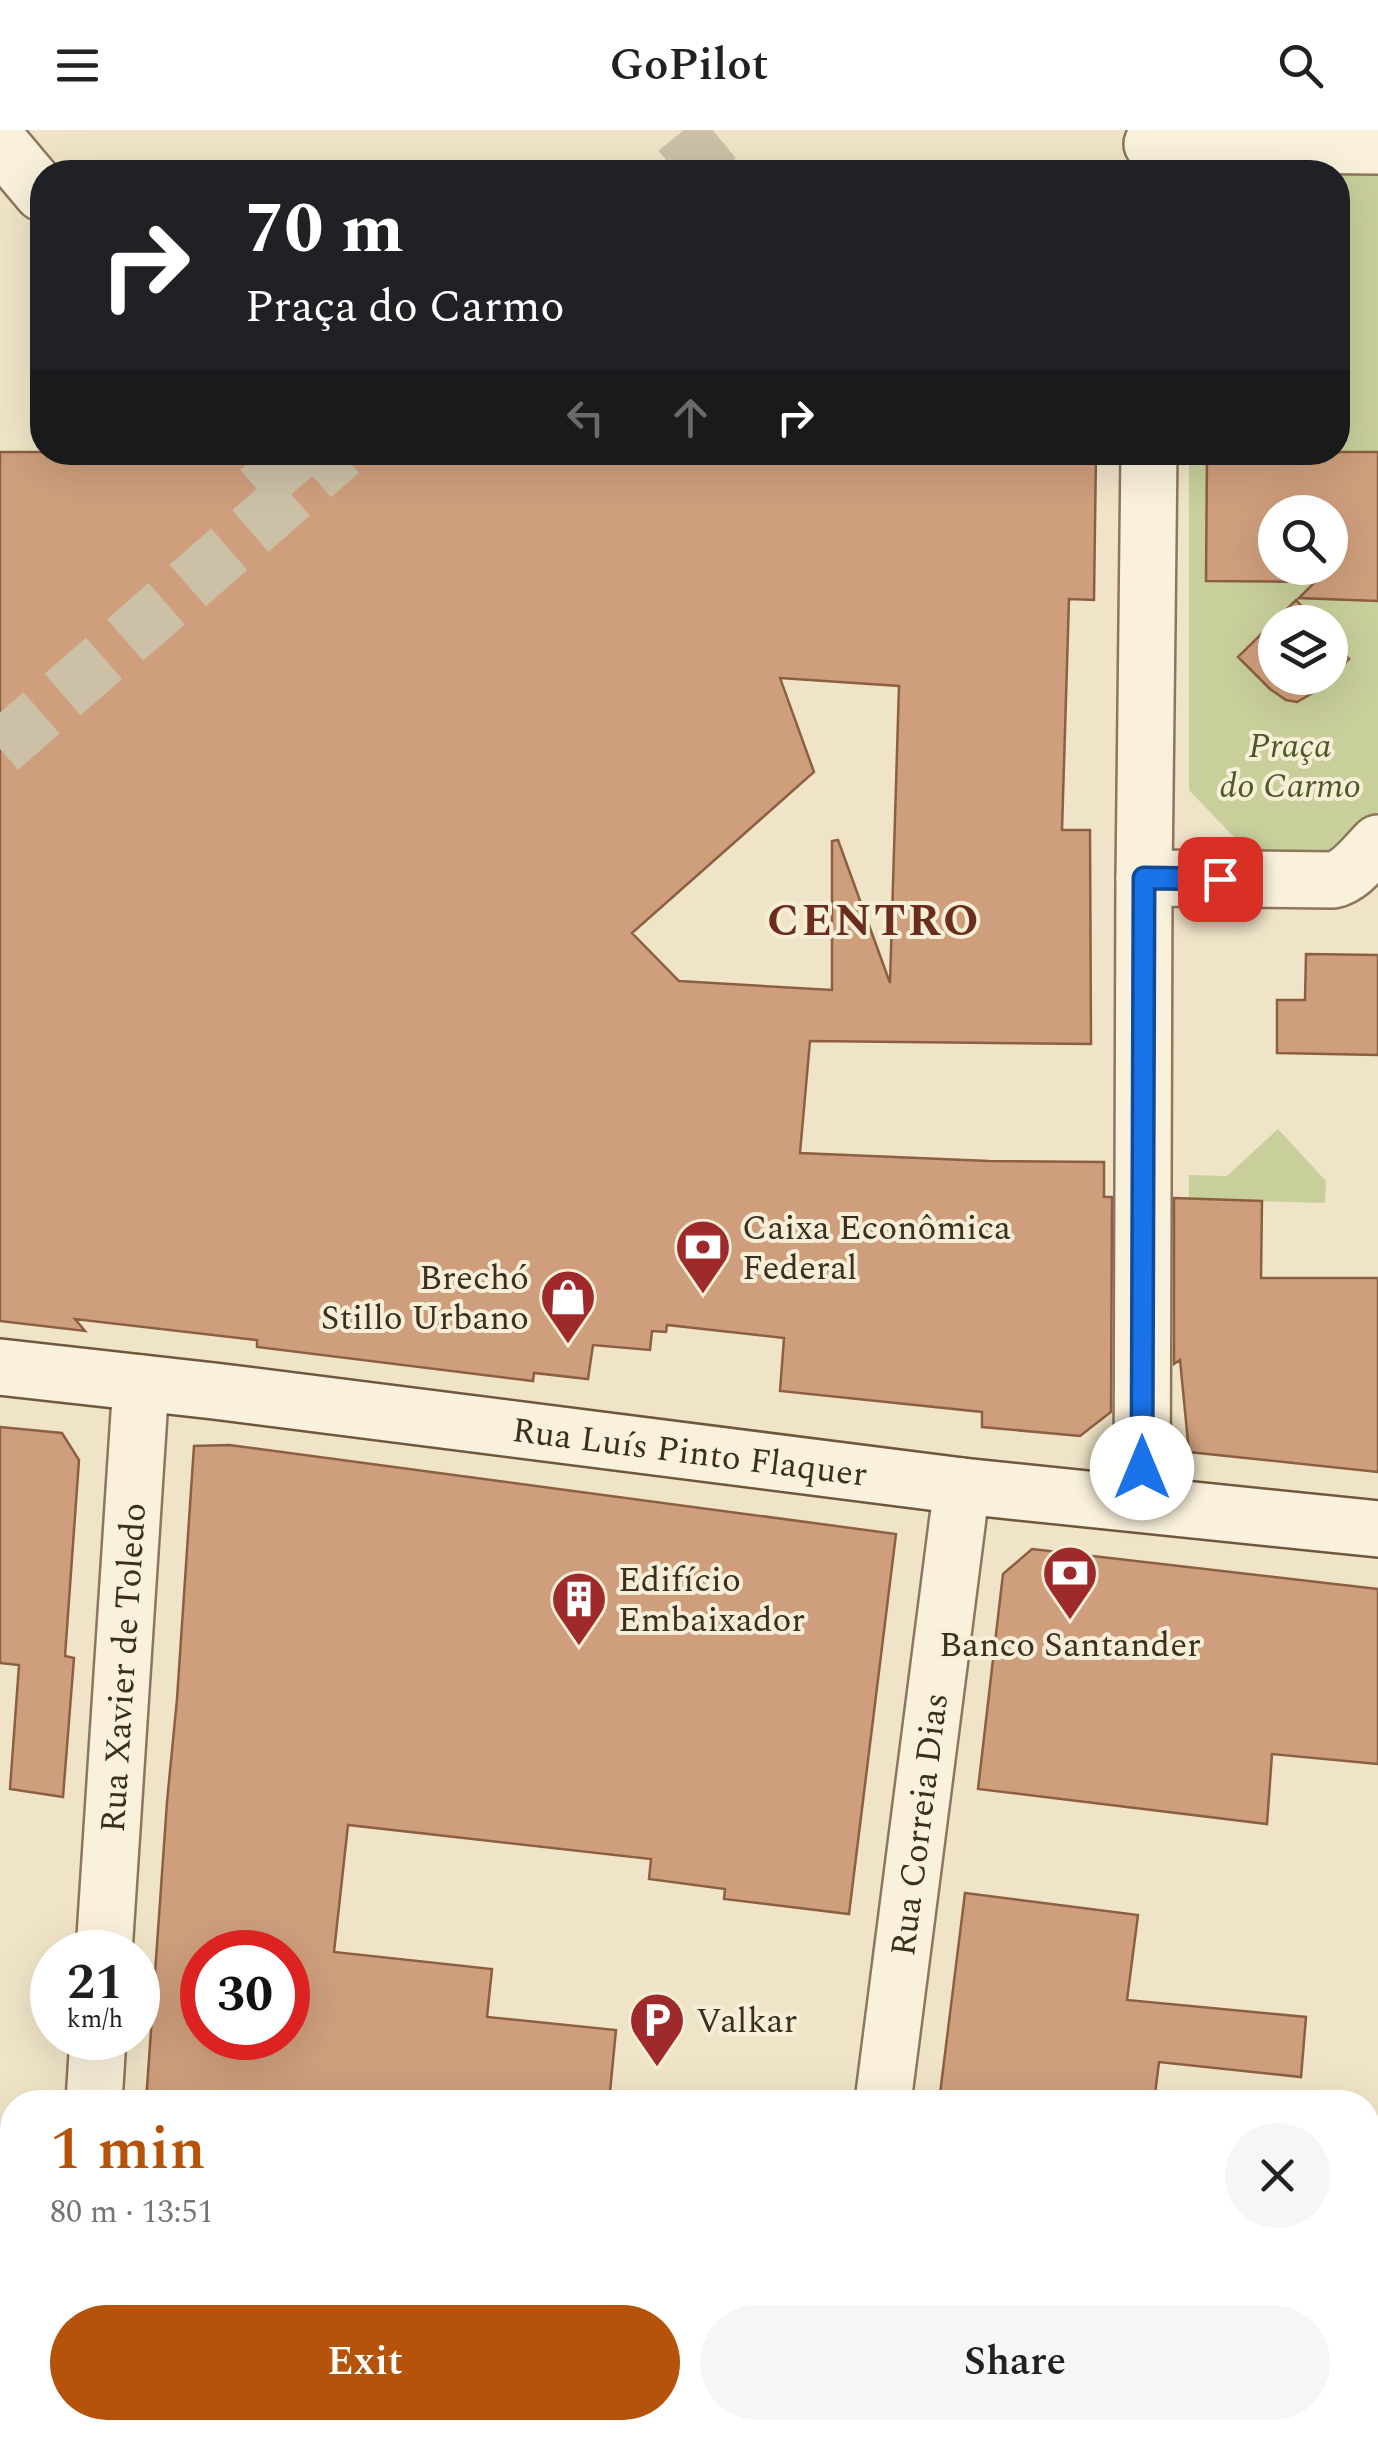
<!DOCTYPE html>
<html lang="en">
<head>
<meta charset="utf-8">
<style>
	:root { --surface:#fff; --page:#f6f6f6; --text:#202124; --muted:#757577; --accent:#b45309 }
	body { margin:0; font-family:Spectral,serif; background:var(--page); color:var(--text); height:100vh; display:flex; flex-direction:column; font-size:38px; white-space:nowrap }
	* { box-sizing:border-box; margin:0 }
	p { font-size:32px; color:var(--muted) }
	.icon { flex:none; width:55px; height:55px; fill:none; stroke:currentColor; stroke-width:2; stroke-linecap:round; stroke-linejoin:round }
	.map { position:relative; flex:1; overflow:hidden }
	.side { position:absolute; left:0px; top:1960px; width:1380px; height:350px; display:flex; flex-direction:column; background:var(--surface); border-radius:40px 40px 0 0; box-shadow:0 10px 40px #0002 }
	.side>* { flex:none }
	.hud { position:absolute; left:30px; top:30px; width:1320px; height:305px; border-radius:40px; box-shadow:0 10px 40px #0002; background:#202124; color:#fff; overflow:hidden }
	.fabs { position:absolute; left:1258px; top:365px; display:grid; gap:20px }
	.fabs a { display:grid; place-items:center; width:90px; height:90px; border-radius:50%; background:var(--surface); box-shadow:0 10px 40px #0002; font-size:50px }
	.speed { position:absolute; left:30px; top:1800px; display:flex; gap:20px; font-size:50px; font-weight:700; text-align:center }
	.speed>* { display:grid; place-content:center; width:130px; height:130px; border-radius:50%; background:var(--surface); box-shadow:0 10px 40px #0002; line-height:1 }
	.speed small { font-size:25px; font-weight:400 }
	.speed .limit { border:15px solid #d22; background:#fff; color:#111 }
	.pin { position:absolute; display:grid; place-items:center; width:85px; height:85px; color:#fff; margin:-42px; border-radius:20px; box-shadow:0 5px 15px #0006 }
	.me { position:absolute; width:110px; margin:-55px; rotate:0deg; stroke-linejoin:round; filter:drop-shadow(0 0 8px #0008) }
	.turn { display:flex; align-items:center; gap:35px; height:210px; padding:0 50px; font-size:45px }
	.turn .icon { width:130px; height:130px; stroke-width:2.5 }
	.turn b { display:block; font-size:70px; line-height:85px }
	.lanes { display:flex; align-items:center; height:95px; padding:0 50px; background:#0003; justify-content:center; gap:50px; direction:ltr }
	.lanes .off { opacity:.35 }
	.round { display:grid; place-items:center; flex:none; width:105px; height:105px; border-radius:52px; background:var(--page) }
	.headline { display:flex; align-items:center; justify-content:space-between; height:170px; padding:0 50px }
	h1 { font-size:60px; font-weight:600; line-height:75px; color:var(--accent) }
	.primary-button { display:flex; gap:20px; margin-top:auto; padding:20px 50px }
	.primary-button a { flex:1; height:115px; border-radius:60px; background:var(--accent); color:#fff; font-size:40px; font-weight:600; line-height:115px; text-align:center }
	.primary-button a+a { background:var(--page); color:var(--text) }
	header { display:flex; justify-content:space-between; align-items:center; height:130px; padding:0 50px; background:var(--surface); font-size:45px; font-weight:600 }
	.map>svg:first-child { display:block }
	.green { fill:#c9cf9b; fill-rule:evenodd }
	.building { fill:#cf9f7d; stroke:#8d5f41; stroke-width:2.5; fill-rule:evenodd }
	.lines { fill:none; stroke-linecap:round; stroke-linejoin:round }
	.street-tunnel { stroke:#ccc0a6; stroke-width:55; stroke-dasharray:55 28; stroke-linecap:butt }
	.lane-casing { stroke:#8d765c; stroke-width:32 }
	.street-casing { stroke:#8d765c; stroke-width:60 }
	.secondary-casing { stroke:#6f573f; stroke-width:60 }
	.lane { stroke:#faf1dc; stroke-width:28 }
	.street { stroke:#faf1dc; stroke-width:55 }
	.secondary { stroke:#faf1dc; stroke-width:55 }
	.route-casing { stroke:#114b97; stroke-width:25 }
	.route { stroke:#1a73e8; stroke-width:18 }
	.labels { text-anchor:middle; stroke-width:8; stroke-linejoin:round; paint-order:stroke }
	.park-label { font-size:35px; font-style:italic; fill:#4d5a26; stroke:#f7eed8 }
	.poi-label { font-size:35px; fill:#3d2e20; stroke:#f7eed8; text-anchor:start }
	.street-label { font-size:35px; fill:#3d2e20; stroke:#f7eed8 }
	.district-label { font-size:45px; font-weight:bold; letter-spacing:2.5px; fill:#6b2e1e; stroke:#f7eed8 }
</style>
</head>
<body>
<header><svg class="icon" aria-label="menu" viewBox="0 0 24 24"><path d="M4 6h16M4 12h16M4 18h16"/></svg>GoPilot<svg class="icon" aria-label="search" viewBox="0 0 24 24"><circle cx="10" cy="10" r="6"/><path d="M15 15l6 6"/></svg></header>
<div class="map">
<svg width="1378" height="2310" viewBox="0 0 1378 2310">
	<rect width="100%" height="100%" fill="#f0e4c8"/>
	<path class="green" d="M1190,41L1378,43V682L1335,724H1250L1189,660V323L1338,322V42ZM1275,382H1330V438H1275ZM1275,492H1330V548H1275Z
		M1278,999L1326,1051L1325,1073L1189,1069V1045L1227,1046Z"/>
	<path class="building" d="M0,322H1096L1094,470L1069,469L1062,700H1090L1091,914L810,911L800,1023L989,1031L1104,1032V1067H1112L1111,1282L1080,1306L982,1297V1282L780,1261L784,1208L667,1195L666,1202L652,1201L650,1220L593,1215L588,1249L534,1243L533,1251L257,1217V1210L75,1189L85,1201L0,1191ZM780,548L899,556L890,853L838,710L832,711V860L679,851L632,803L814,642Z
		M1207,322H1378V471L1299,468L1315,452L1206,451ZM1275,382H1330V438H1275Z
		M1296,470L1316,492H1275V548H1330V508L1349,529L1318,560L1297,572L1286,570L1270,559L1238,527Z
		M1306,824L1378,825V925L1277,923V870H1305Z
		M1174,1068L1262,1071L1261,1148H1378V1342L1189,1322L1180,1230L1174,1234Z
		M0,1297L62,1303L79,1330L65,1526L74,1528L63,1667L10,1659L19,1535L0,1533Z
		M229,1315L896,1404L849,1784L724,1769L725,1759L649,1749L651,1729L348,1695L334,1822L492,1839L487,1887L616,1900L609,1972H146L167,1672L177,1569L194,1316ZM202,1822H288V1908H202Z
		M1032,1419L1378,1459V1634L1272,1624L1267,1694L978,1659L1003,1444Z
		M965,1763L1138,1785L1127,1870L1306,1887L1301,1947L1159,1932L1154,1972H939Z"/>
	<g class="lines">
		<path class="street-tunnel" d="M676,42L727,0
			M261,322L295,361
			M0,619L341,322"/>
		<g class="lane-casing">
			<path id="lane" d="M998,2306V2298"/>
		</g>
		<g class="street-casing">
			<g id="street">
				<path d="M0,13L42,63"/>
				<path d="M1152,14L1378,16"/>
				<path d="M1144,748L1333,750C1351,746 1365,726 1378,713"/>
				<path d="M1142,1374L1144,748L1149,322"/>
				<path id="s1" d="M104,1822L141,1253"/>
				<path d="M94,1972L98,1908"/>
				<path id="s2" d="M883,1972L962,1356"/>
				<path d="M0,2144L12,2145"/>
				<path d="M1368,2234L1378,2235"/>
				<path d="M71,2310L72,2298"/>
				<path d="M840,2310L842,2298"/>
			</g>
		</g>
		<g class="secondary-casing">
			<g id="secondary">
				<path id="s3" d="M0,1237L214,1261L962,1356L1378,1399"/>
			</g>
		</g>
		<use href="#lane" class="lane"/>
		<use href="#street" class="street"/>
		<use href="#secondary" class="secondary"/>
	</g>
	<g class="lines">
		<g class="route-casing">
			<path id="route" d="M1142,1338L1144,748L1220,749"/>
		</g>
		<use href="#route" class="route"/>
	</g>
	<defs>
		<g id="bank-pin" transform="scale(2.875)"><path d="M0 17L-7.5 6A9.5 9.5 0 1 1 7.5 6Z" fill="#9e2a2b" stroke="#f7eed8"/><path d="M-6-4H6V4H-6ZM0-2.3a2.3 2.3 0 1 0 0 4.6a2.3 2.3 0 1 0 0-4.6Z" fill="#fff"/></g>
		<g id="shop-pin" transform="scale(2.875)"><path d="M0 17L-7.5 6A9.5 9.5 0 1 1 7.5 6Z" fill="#9e2a2b" stroke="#f7eed8"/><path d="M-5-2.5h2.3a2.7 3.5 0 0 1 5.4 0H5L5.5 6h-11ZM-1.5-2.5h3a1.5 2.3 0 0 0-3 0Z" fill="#fff"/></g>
		<g id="building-pin" transform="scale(2.875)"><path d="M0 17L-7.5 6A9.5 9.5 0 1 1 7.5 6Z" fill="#9e2a2b" stroke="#f7eed8"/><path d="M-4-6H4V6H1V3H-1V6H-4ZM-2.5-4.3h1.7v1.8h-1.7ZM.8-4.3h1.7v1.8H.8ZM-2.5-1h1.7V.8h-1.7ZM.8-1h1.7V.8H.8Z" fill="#fff"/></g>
		<g id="parking-pin" transform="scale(2.875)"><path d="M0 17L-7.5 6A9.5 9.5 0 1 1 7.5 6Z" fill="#9e2a2b" stroke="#f7eed8"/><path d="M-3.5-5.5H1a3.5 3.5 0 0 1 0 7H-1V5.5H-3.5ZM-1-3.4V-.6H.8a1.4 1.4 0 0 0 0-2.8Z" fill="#fff"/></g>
	</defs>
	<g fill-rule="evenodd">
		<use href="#bank-pin" x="703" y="1117"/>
		<use href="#shop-pin" x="568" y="1167"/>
		<use href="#bank-pin" x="1070" y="1443"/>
		<use href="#building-pin" x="579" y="1469"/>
		<use href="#parking-pin" x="657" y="1890"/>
	</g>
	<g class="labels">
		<g class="park-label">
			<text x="1290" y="627">Praça<tspan x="1290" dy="40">do Carmo</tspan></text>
		</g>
		<g class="poi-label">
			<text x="742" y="1109">Caixa Econômica<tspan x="742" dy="40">Federal</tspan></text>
			<text x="529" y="1159" text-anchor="end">Brechó<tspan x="529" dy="40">Stillo Urbano</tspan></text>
			<text x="618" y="1461">Edifício<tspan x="618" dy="40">Embaixador</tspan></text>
			<text x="1070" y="1526" text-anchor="middle">Banco Santander</text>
			<text x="696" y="1902">Valkar</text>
		</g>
		<g class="street-label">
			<text dy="12" stroke="none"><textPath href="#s3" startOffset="695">Rua Luís Pinto Flaquer</textPath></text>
			<text dy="12" stroke="none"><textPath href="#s1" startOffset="285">Rua Xavier de Toledo</textPath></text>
			<text dy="12" stroke="none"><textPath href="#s2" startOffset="280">Rua Correia Dias</textPath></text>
		</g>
		<g class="district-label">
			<text x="874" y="805">CENTRO</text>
		</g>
	</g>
</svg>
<div class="fabs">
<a><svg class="icon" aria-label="search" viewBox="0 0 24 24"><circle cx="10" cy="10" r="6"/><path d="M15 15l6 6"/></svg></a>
<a><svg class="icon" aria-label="layers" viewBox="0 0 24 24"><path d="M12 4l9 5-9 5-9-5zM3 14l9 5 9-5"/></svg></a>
</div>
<div class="speed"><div>21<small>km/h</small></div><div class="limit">30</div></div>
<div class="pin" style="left:1220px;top:749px;background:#d93025"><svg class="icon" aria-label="arrive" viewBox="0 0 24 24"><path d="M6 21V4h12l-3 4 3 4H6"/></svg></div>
<svg class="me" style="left:1142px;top:1338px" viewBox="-20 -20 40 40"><circle r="19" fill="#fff"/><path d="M0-13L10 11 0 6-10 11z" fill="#1a73e8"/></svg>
<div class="hud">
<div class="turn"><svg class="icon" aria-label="right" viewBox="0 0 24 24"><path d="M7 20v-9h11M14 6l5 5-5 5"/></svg><div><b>70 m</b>Praça do Carmo</div></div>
<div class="lanes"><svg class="icon off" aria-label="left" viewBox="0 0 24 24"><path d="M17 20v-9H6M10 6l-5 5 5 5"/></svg><svg class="icon off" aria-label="ahead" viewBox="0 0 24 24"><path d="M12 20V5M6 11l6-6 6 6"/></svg><svg class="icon" aria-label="right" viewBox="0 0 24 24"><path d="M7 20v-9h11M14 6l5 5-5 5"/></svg></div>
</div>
<section class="side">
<div class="headline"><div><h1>1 min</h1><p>80 m · 13:51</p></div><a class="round"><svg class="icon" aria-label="close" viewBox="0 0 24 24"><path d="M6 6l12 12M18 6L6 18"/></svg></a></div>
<div class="primary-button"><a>Exit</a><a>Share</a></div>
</section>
</div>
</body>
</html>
